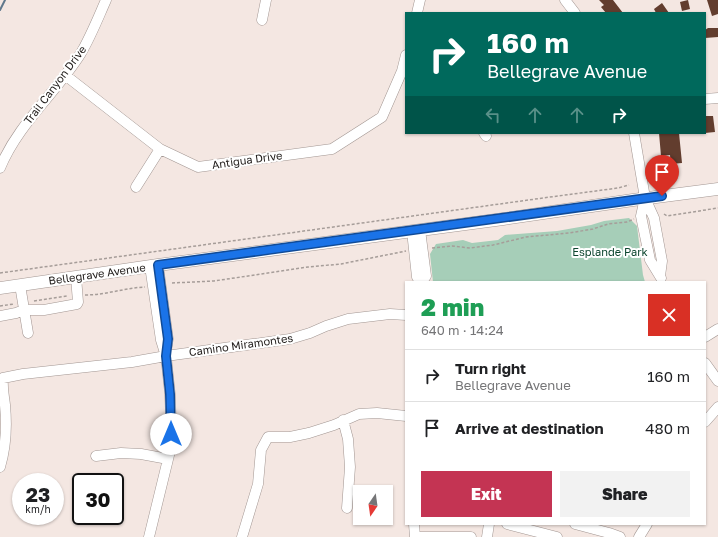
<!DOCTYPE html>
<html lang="en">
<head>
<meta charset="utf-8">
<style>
	:root { --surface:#fff; --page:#f2f2f2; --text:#202124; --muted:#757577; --line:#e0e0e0; --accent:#c43453 }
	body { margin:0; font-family:"Golos Text",sans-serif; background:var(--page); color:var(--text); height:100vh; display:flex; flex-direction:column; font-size:15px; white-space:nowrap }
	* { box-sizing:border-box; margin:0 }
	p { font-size:13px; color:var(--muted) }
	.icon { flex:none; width:22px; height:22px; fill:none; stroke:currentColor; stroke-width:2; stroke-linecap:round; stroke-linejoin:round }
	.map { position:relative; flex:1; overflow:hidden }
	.sheet { position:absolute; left:405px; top:281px; width:301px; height:244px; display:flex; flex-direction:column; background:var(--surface); border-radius:0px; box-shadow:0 1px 3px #0004 }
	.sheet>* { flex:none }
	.hud { position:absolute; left:405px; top:12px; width:301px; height:122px; border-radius:0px; box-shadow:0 1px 3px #0004; background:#00695c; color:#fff; overflow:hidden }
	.needle { width:26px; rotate:193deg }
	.fabs { position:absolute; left:353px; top:485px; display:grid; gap:8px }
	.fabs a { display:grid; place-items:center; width:40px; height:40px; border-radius:0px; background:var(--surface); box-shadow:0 1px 3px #0004; font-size:20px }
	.speed { position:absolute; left:12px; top:473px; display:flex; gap:8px; font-size:20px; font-weight:700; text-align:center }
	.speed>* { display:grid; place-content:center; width:52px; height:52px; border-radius:50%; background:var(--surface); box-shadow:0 1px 3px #0004; line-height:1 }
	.speed small { font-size:10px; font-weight:400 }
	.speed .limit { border:2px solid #111; border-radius:6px; background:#fff; color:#111 }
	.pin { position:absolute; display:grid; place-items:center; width:34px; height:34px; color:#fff; margin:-41px -17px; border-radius:50% 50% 50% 0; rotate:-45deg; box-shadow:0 0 4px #0007 }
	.pin .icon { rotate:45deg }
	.me { position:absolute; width:44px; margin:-22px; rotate:0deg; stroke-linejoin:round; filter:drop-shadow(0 0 3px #0008) }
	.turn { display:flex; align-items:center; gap:14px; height:84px; padding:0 16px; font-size:18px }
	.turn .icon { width:52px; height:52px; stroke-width:2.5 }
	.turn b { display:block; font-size:28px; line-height:34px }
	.lanes { display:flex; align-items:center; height:38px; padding:0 16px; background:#0003; justify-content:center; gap:20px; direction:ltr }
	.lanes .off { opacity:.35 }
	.round { display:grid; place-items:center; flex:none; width:42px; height:42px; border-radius:0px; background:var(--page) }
	.overview { display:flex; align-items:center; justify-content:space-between; height:68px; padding:0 16px }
	h1 { font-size:24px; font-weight:800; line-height:30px; color:#1e9e55 }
	.action { display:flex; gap:8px; margin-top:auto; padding:8px 16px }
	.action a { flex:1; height:46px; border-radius:0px; background:var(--accent); color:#fff; font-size:16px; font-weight:800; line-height:46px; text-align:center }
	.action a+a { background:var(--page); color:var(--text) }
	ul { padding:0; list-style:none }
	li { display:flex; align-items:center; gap:12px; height:52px; padding:0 16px; border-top:1px solid var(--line) }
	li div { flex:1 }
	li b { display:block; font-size:15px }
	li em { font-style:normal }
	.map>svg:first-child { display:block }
	.green { fill:#a6ceb8 }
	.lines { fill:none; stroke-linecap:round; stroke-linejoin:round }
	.stream { stroke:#60788c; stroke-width:2 }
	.building { fill:#623d2e }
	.minor-casing { stroke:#a29692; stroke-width:11 }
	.major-casing { stroke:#a29692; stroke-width:13 }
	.path { stroke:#a69d99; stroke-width:1.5; stroke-dasharray:3 2; stroke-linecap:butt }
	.minor { stroke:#fff; stroke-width:10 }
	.major { stroke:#fff; stroke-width:12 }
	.route-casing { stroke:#114b97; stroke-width:10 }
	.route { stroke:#1a73e8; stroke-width:7 }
	.labels { text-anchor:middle; stroke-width:4; stroke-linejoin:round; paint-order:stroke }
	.street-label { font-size:11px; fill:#25211f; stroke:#fff }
	.park-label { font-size:11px; fill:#0c452e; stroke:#fff }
</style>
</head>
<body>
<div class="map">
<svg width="718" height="537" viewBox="0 0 718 537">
	<rect width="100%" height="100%" fill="#f4e7e2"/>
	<path class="green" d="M629,218L637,226L643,275L645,282H433L430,254L436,244L463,240L472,243L498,240L505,235L557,231L591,225L604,221Z"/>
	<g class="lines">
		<path class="stream" d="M0,10L5,0"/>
	</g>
	<path class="building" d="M599,0H613L623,13H606L601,7L604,5Z
		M688,0L690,9L682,11L680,2Z
		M707,0H718V14L712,16Z
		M662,3L669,13H656L654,9Z
		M708,28H718V37L705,38V30Z
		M705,116H713L715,132L705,133Z
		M659,133H679L682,163L671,164L670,155L661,156Z"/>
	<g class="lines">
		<g class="minor-casing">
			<path id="minor" d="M565,0L575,13
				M417,13L420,0
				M262,20L266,0
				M65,75L160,149L198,167L332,149L382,117L402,71L406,55
				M705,99L718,98
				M484,133L486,136
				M634,133L645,198L654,218L662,261L660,276
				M0,168C18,124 56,93 81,53C91,36 98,18 106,0
				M136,187L160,149
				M645,198L641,216L650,260L661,278
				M420,230L426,276L422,282
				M412,231L417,277L420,282
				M158,265L168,339L166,352
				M20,285L28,333
				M0,316L16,313L24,310H44L77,304L78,302L76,277
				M705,337L718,329
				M705,363L718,381
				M343,420L348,439L350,467L347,508
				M705,422L718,407
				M96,456L121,453L141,454L168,459
				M0,467C6,447 7,426 5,405C4,395 2,389 3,378L23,374L132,362L166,356L290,339L310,333L326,326L348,319L390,314L406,315
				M414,524L415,537
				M507,524L557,537
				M575,524L609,533L620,537
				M149,537L171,447V422L170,394L166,356L161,340L150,266
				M242,537L258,484L261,450L268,437H290L309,433L334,425L359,414L377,413L406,416
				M415,537H471
				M487,537L489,524
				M639,537L647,524"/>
		</g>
		<g class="major-casing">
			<path id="major" d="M0,288L158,265L503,219L633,200L718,189"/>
		</g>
		<path class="path" d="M664,214L667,216L718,208
			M432,248L452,246L470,248L493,245L526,237L569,233L593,229L608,224L627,222L634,219
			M0,273L543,198L618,188L629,185
			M172,283L214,281L308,267L341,264L406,251
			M85,295C106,295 124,288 145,287
			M34,301L67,296
			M0,306L14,304"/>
		<use href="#minor" class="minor"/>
		<use href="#major" class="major"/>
	</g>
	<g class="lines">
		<g class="route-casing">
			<path id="route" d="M171,434L170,394L166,356L168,339L158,265L662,196"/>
		</g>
		<use href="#route" class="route"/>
	</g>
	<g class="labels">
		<g class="street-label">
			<text transform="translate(55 85) rotate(-53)" y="4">Trail Canyon Drive</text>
			<text transform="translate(247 160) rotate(-8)" y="4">Antigua Drive</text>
			<text transform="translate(97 274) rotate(-8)" y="4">Bellegrave Avenue</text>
			<text transform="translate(241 345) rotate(-8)" y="4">Camino Miramontes</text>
		</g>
		<g class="park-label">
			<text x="610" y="256">Esplande Park</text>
		</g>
	</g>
</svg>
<div class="fabs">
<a><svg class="needle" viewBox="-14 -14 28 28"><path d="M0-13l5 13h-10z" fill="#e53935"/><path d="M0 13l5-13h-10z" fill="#757577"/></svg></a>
</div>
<div class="speed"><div>23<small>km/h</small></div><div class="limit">30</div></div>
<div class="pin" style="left:662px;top:196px;background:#d93025"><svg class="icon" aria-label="arrive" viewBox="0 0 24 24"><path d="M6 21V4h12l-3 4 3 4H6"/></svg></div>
<svg class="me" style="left:171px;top:434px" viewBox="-20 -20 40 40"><circle r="19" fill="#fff"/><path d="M0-13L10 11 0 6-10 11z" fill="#1a73e8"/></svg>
<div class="hud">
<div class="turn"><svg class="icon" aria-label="right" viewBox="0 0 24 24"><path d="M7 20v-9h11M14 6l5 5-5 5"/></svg><div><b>160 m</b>Bellegrave Avenue</div></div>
<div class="lanes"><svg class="icon off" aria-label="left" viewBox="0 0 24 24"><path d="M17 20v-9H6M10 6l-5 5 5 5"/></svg><svg class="icon off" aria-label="ahead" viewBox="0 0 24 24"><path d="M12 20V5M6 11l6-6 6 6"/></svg><svg class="icon off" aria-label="ahead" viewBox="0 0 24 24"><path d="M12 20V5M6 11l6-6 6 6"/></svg><svg class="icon" aria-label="right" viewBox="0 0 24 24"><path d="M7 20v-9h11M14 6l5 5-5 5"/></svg></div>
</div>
<section class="sheet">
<div class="overview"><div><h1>2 min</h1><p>640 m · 14:24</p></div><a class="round" style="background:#d93025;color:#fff"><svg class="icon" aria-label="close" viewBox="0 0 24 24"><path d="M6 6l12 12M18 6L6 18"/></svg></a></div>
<ul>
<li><svg class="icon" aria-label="right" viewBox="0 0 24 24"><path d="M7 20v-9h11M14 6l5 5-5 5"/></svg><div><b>Turn right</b><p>Bellegrave Avenue</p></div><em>160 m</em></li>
<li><svg class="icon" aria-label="arrive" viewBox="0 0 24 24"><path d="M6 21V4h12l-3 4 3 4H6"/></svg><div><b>Arrive at destination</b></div><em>480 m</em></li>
</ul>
<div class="action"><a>Exit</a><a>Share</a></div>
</section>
</div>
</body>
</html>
